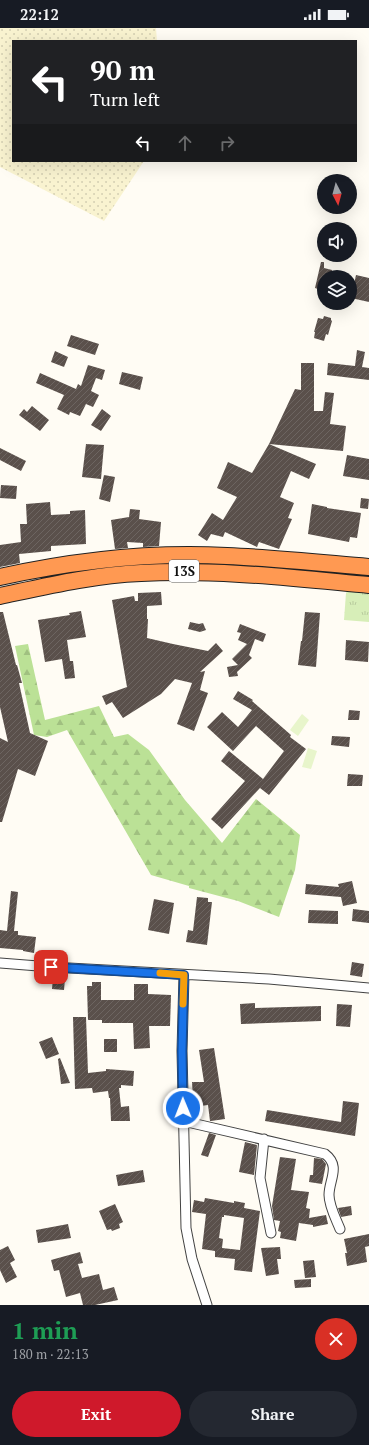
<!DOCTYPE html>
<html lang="en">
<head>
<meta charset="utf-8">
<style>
	:root { --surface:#171b24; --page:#242831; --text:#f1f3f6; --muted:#9ea1a6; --accent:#cf192b }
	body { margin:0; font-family:"PT Serif",serif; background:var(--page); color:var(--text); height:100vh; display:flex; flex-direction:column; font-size:15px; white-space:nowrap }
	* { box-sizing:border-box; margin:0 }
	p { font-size:13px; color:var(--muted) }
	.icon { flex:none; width:22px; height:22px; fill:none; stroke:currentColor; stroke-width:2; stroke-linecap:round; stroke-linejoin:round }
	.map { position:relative; height:1277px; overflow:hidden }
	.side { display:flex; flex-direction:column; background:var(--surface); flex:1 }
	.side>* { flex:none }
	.banner { position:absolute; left:12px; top:12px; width:345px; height:122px; border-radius:0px; box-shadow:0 4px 16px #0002; background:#202124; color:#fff; overflow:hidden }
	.needle { width:26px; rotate:174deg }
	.tools { position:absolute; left:317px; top:146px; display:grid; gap:8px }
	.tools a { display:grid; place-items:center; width:40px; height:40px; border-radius:50%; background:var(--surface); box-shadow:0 4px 16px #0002; font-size:20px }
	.pin { position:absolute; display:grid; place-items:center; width:34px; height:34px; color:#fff; margin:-17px; border-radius:8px; box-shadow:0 2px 6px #0006 }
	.me { position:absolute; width:44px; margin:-22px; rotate:359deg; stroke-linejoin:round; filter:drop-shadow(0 0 3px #0008) }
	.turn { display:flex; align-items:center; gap:14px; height:84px; padding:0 12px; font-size:18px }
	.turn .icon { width:52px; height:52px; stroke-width:2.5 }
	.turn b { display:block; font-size:28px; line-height:34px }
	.lanes { display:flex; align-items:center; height:38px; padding:0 12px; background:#0003; justify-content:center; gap:20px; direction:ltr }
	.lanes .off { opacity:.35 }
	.round { display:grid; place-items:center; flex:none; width:42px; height:42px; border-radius:21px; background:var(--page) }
	.headline { display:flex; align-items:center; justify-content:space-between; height:68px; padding:0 12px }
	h1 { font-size:24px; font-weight:800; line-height:30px; color:#1e9e55 }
	.action { display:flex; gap:8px; margin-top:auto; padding:8px 12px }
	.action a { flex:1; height:46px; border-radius:24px; background:var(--accent); color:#fff; font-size:16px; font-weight:800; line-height:46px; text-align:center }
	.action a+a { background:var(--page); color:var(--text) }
	.status { display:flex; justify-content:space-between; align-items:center; height:28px; padding:0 20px; background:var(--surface); direction:ltr }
	.status svg { height:11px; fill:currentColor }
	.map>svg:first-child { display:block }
	.farmland { fill:url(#farmland-dots) }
	.grass { fill:url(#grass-tufts) }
	.forest { fill:url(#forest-firs) }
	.pitch { fill:#e8f5cb }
	.building { fill:url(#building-hatch); fill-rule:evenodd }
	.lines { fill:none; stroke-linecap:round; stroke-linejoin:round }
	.street-casing { stroke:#434343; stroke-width:11 }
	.highway-casing { stroke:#212121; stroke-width:18 }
	.street { stroke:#fff; stroke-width:9 }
	.highway { stroke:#ff9952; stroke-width:16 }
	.route-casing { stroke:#114b97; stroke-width:10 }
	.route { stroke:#1a73e8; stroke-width:7 }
	.slow { stroke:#f59e0b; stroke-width:7 }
	.labels { text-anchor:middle; stroke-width:4; stroke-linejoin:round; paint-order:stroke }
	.shield { fill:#fff; stroke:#585858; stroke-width:1 }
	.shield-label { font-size:13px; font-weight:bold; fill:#101010 }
</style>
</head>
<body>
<div class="status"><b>22:12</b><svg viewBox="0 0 49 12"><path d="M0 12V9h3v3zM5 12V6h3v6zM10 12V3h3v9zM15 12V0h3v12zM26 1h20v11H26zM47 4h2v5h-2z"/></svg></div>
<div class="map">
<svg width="369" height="1277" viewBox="0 0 369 1277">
	<defs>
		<pattern id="farmland-dots" width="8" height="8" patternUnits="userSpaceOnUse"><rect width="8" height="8" fill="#f9f3d0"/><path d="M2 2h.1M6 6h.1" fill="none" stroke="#d4cfb2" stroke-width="1.8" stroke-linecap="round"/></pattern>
		<pattern id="grass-tufts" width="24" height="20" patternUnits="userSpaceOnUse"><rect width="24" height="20" fill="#d7eeb8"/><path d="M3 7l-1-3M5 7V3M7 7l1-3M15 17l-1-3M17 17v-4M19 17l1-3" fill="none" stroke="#b8cb9d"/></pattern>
		<pattern id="forest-firs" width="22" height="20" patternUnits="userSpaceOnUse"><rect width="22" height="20" fill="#bbe196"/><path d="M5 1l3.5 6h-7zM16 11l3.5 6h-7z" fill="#a0c080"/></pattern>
		<pattern id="building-hatch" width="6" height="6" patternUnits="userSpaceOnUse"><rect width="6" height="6" fill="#5a504b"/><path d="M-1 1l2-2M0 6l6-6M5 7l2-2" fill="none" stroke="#6d6561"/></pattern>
	</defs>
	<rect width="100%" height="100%" fill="#fffcf4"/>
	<path class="farmland" d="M0,0H156L157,13H13V133H144L104,193L0,139Z"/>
	<path class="grass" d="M349,561L369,562V594L344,592L346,565Z"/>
	<path class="forest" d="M28,616L45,692L99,678L114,709L128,706L149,722L185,772L222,815L256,771L300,807L295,842L279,889L238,873L189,860V858L151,847L67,702L47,709L34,707L15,618Z"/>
	<path class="pitch" d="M302,686L309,692L298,708L290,702Z
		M308,720L317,723L311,741L302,739Z"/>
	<path class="building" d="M321,234H324V240L332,242L331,249H324V263L315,260Z
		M356,247L369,250V274L351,270Z
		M324,288L331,290V292L332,293L328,307L326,306L324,313L314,310L315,304H314L318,290L323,291Z
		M71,307L99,316L95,327L67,318Z
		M357,322L365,324L362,339L369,340V352L327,347L328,335L355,338Z
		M55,323L68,329L64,339L51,334Z
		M301,335H314V383H323L325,364L334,365L330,396L346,398L343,423L269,416L295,361L301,362Z
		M88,337L105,342L102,352L96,350L91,363L99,367L93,379L86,376L80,388L70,384L69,387L57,381L64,367L36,355L40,345L76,361L78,356L81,358Z
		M122,344L143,349L140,362L119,356Z
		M32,378L49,392L40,403L19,387L24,381L27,384Z
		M102,381L111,388L101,403L91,397Z
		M86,416L104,417L101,451L82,449Z
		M269,416L316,436L309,451L291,443L280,469L294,475L288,490L292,491L279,521L259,514L257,519L225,504L223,509L211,506L207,513L198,507L212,485L223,492L237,469L217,460L228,434L252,445Z
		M0,420L26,433L21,443L0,432Z
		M347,427L369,431V452L343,448Z
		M104,447L115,449L110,474L99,471Z
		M1,457L17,458L16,471L0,470Z
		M361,470L369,471L368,481L360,480Z
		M50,474L51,487L70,486V483L85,482L86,516L51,518V523L19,526L20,535L0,539V517L21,514L20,496H27L26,476Z
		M312,476L327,479V480L361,485L357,510L350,509L349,514L308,506Z
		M130,481L140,482L139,491L161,494L159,518L143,519V515L127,514L128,520L115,521L111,492L129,489Z
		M161,564L162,577L147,578V591H148L147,610L173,616L208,623L216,615L223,623L200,644L205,643L200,662L208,665L194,703L177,696L192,655L175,651L161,666L123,690L112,674L106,677L102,668L127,659L112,572L134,568L135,573H138V565Z
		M81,583L86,609L67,612L70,633H73L75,650L65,651L62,631L45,634L38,592L70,587L69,585Z
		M0,584H3L16,637H17L22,655H19L30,705L48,713L35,748L18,741L2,794H0V710L8,714L0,679Z
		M305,584L320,585L316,639L298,637L301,613H302Z
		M190,594L199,596L203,595L206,602L200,604L188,601Z
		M240,596L266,606L263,614L255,611L249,627L252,630L237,644L238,648L229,649L227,639L238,637L232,631L247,616L238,612L241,605L237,604Z
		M346,612L369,614L368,634L345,632Z
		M238,663L253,672L252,673L291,707L290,709L306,721L269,767L260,760L222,801L211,791L245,753L221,733L229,723L263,751L284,723L256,698L233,723L207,699L222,684L238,699L252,682L233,671Z
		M349,682L360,683L359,692H348Z
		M332,708L350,709L349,719L331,717Z
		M348,746L363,747L362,758H347Z
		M352,853L357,875L343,878L341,869L305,866L306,856L339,859L338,856Z
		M11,863L18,864L14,903H18V907L36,909L34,925L23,923V922L0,920V902L7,903Z
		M197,869L208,870V874H212L207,917L186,914L188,902L193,903Z
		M154,871L174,875L169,906L148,902Z
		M353,881L369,883V895L352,893Z
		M309,882L338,883V896L308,895Z
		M352,934L364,936L362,949L350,947Z
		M53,950L65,951L64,962L52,961Z
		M92,954H101V972H134V956H148V966L171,967L170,998H149L150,1020L134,1021L133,995H102V992H88L87,958H92Z
		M255,975V980L321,978V993L241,996L240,976Z
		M337,976L352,977L350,999L336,998Z
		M73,989H86L88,1045L106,1043V1041L134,1043L133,1058L121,1057V1060H119L121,1079L129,1078L130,1093H111L110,1070H109L108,1063L93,1065L92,1060L75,1061Z
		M52,1009L59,1026L46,1031L39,1014Z
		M104,1011H117V1024H104Z
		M214,1020L225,1091L211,1093H210L208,1077L193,1079L191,1070H193L192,1054H204L199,1022Z
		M60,1030L70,1055L61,1056L58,1031Z
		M343,1073L359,1075L355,1108L265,1093L267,1082L341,1094Z
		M209,1105L216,1107L208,1129L201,1127Z
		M245,1114L257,1117L254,1147L239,1144Z
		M280,1129L296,1131L291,1162L309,1164L306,1180L310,1181L309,1190L326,1187L328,1196L313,1199V1197L299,1195L296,1213L280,1210L281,1204L278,1203L280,1193L274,1192L272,1178Z
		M314,1130L322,1131L326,1136L322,1156L309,1154L310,1147H313Z
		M143,1142L145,1154L118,1158L116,1147Z
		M205,1170L234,1175V1173L245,1175L244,1180L260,1183L252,1244L234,1242L235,1231L215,1229V1223L202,1221L206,1186L192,1184L194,1172L204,1174ZM224,1187L244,1190L240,1222L222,1220L223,1211L219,1210L222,1189H224Z
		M115,1176L123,1194L119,1196L120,1200L112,1203L111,1201L107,1202L99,1183Z
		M351,1178L352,1187L341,1189L338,1180Z
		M68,1196L71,1210L38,1215L36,1202Z
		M369,1206V1218L365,1219L367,1234L347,1238L345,1225H347L344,1211Z
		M8,1218L15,1232L10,1235L17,1249L6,1255L0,1242V1222Z
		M280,1219L281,1231H277L279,1246L266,1248L261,1220Z
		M80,1224L83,1235L78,1236L82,1250L99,1246L103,1262L114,1259L118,1272L95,1277H83L80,1265L66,1269L59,1242L54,1243L51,1232Z
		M314,1232L316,1249L305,1250L303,1233Z
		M311,1251V1259L295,1260L294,1252Z"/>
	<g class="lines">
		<g class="street-casing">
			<path id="street" d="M0,935L51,939L269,951L369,960
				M184,947L182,1023L186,1200L192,1231L207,1277
				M183,1093L325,1126C341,1138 329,1152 329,1167C329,1178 336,1191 340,1201
				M264,1111L260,1150L271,1205"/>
		</g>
		<g class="highway-casing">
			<path id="highway" d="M0,549C72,533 153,524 227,528C274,530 322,535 369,539
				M0,568C47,558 93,547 141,545C217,541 293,550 369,557"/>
		</g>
		<use href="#street" class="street"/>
		<use href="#highway" class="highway"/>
	</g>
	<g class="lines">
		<g class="route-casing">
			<path id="route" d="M51,939L184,947L182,1023L183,1080"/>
		</g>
		<use href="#route" class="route"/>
		<path class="slow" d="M160,945L184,947L183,976"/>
	</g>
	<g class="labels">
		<rect class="shield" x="169" y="532" width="30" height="22" rx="3"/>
		<g class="shield-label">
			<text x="184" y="548">13S</text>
		</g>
	</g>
</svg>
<div class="tools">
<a><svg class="needle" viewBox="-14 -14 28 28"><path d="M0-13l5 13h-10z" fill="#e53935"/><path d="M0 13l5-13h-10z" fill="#9ea1a6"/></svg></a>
<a><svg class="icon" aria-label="sound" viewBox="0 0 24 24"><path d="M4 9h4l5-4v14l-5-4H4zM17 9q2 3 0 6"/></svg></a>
<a><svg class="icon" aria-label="layers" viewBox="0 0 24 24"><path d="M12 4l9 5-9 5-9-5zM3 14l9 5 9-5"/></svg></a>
</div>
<div class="pin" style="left:51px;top:939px;background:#d93025"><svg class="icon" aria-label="arrive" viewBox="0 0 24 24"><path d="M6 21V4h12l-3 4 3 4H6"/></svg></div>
<svg class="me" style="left:183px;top:1080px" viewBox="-20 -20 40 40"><circle r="17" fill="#1a73e8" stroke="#fff" stroke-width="3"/><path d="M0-11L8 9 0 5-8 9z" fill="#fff"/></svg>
<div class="banner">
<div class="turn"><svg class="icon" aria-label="left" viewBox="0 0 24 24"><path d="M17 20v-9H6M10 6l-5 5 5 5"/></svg><div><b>90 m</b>Turn left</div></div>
<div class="lanes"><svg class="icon" aria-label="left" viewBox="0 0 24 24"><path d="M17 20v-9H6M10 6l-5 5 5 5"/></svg><svg class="icon off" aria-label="ahead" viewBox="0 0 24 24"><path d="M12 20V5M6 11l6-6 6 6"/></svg><svg class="icon off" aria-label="right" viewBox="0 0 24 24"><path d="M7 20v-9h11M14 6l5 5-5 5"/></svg></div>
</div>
</div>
<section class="side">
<div class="headline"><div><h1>1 min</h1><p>180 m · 22:13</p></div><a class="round" style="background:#d93025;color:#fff"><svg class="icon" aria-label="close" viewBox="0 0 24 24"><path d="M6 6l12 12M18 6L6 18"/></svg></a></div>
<div class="action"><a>Exit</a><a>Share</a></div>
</section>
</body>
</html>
